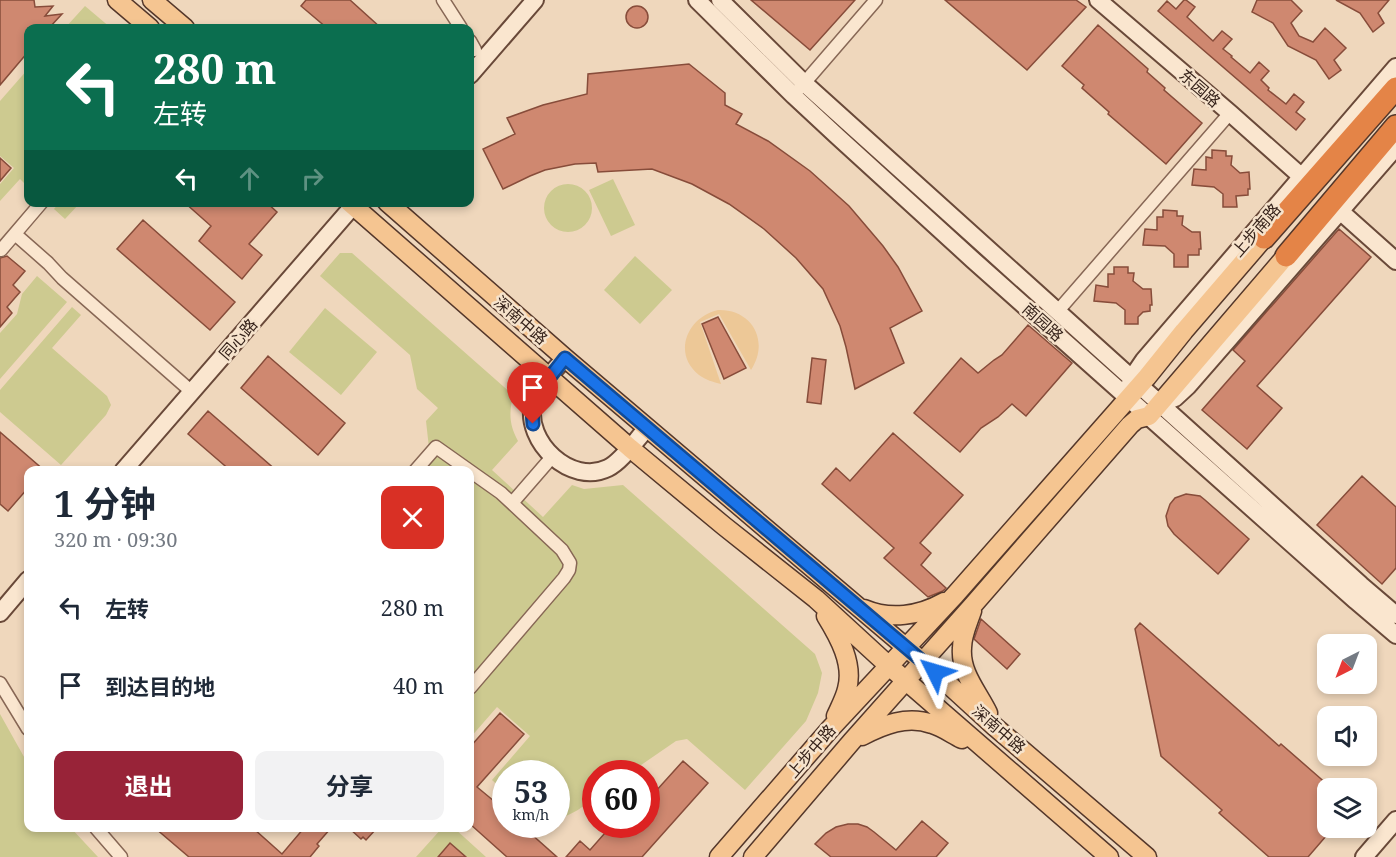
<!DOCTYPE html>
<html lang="zh">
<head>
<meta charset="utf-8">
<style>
	:root { --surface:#fff; --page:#f2f2f3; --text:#1f2937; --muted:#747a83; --accent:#982338 }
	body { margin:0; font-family:"Noto Serif","Noto Sans SC",serif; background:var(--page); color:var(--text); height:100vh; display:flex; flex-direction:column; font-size:22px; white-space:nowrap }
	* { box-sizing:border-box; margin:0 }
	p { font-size:20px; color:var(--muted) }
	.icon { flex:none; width:33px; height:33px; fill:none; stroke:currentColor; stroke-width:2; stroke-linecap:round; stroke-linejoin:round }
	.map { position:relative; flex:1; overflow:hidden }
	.side { position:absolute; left:24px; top:466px; width:450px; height:366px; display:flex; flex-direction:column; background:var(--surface); border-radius:12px; box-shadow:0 3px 9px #0003 }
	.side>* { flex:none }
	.top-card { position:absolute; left:24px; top:24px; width:450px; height:183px; border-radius:12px; box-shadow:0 3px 9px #0003; background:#0b6e4f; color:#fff; overflow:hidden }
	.needle { width:39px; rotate:222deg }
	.tools { position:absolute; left:1317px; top:634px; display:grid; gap:12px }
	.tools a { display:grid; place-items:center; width:60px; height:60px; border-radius:12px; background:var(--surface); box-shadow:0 3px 9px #0003; font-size:30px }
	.speed { position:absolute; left:492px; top:760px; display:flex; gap:12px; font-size:30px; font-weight:700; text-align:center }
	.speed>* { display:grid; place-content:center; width:78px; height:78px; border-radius:50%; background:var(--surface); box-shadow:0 3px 9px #0003; line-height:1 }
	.speed small { font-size:15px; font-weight:400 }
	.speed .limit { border:9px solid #d22; background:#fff; color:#111 }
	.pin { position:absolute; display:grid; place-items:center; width:51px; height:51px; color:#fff; margin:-62px -26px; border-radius:50% 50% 50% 0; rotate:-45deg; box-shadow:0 0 6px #0007 }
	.pin .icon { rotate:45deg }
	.me { position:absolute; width:66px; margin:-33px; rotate:310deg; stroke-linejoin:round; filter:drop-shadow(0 0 4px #0008) }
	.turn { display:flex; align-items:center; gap:21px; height:126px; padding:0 30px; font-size:27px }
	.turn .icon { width:78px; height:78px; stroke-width:2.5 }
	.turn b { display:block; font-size:42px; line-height:51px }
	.lanes { display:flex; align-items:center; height:57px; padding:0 30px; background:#0003; justify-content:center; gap:30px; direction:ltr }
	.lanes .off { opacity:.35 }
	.round { display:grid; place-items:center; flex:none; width:63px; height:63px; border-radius:12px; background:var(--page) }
	.summary { display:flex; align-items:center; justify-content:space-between; height:102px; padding:0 30px }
	h1 { font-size:36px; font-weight:700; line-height:45px }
	.action { display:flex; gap:12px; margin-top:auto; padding:12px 30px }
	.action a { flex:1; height:69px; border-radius:12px; background:var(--accent); color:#fff; font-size:24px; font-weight:700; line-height:69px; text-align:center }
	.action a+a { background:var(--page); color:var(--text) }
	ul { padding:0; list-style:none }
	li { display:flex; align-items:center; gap:18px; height:78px; padding:0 30px }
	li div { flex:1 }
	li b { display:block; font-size:22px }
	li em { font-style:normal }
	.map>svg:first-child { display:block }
	.green { fill:#cdca90 }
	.sand { fill:#edc897 }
	.building { fill:#cf8870; stroke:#874c3a; stroke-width:1.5 }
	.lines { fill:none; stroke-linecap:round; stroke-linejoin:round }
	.street-casing { stroke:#876755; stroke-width:15 }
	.secondary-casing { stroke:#694939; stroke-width:20 }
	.primary-casing { stroke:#54372a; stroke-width:21 }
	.highway-casing { stroke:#54372a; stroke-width:24 }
	.street { stroke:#fae6cf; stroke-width:12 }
	.secondary { stroke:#fae6cf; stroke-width:16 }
	.primary { stroke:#f5c591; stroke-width:18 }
	.highway { stroke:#e48447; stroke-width:21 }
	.route-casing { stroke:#114b97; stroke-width:15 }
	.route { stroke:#1a73e8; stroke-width:10 }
	.labels { text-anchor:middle; stroke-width:5; stroke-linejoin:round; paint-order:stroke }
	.street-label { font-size:16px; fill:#36231b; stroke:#f6e3cc }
</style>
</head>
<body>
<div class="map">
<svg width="1396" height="857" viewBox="0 0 1396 857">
	<rect width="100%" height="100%" fill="#efd7bc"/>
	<path class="green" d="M85,6L111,28H65Z
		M28,69V187L20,179L0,201V184L14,168L0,156V101Z
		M613,179L635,225L611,236L589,190Z
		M544 208a24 24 0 1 1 48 0a24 24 0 1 1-48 0Z
		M59,203V202L80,203L65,219L54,209Z
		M340,253H352L513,395C509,414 509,424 518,441L492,470L543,517L572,485L584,489L623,485L815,654L822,673L818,693L806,721L745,790L687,739L676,741L628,774H596L595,797C584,806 572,816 557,818L556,774H506L505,792L492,780L530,736L497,707L470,738V471H408L429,448L426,421L438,408L417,389L410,355L320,276Z
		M635,256L672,290L640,324L604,290Z
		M37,276L67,302L0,379V333L17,314L22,294Z
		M72,307L81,315L52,348L107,396L111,405L106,415L61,465L0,412V390Z
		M325,308L377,352L341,395L289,352Z
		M0,714L28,764V828H71L98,857H0Z
		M442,828H454L486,857H416Z"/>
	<path class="sand" d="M718,310C752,309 770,341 751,370L719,314L700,322L721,384C713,382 706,380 699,375C672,354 687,317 718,310Z"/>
	<path class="building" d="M0,0H34L35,7L53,6L45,16L62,14L49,28H28V52L0,85Z
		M306,0H350L381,28H327L301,6Z
		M751,0H855L810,50Z
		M945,0H1076L1086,7L1027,70Z
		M1184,0H1186L1195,7L1187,17L1213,41L1222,31L1232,39L1223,49L1232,56L1231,57L1250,73L1259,62L1269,71L1261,80L1269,88L1268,90L1286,104L1294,94L1304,102L1296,112L1305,119L1296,130L1158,11L1167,1L1176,9Z
		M1257,0H1291L1302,11L1291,23L1299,36L1313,42L1325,28L1346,48L1334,60L1341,70L1329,79L1316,60L1288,46L1273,23L1252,12Z
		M1336,0H1389L1378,13L1384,23L1373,32L1360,13Z
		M626 17a11 11 0 1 1 22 0a11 11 0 1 1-22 0Z
		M1098,25L1148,69L1147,72L1165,88L1164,90L1202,123L1166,164L1108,114L1109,112L1082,88L1084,85L1062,66Z
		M689,64L725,93V105L742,114L736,124L768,141L810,171L849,206L883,246L898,267L922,311L890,328L904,363L855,389L846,347L840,326L823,289L796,258L764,229L729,204L692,184L652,169L598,172L596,163L575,164L545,170L530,176L503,189L483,149L515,134L507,118L543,105L587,94L588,74Z
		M1212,150L1226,151V156H1232L1231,165L1240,173L1249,172L1250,189H1248V195L1236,196L1237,207H1223V194L1214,187L1192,185L1194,169L1206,170V157L1212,158Z
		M0,158L11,168L0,181Z
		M184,202H266L277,212L249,244L262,255L242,279L199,241L211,226Z
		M1163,210L1177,211V216H1183L1182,225L1192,232H1200L1201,249H1199V255H1188V267H1174V254L1165,246L1143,245L1145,229L1157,230V217H1163Z
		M143,220L235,302L210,330L117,249Z
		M1339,229L1371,257L1257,386L1282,408L1247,449L1202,410L1245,361L1233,350Z
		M7,256L25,271L13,285L20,292L7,307L12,313L0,327V258Z
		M1114,267H1128V273H1134L1133,281L1143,289H1151L1152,305H1150V311L1143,312L1138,317V324H1125V310L1116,303L1094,301L1096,285L1108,287V274H1114Z
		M718,317L746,368L724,379L702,324Z
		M1028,325L1072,363L1026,416L1012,404L998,417L981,428L960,452L914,413L961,358L978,373L994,360L1002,355Z
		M268,356L345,423L318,455L241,388Z
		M812,358L826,360L821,404L807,402Z
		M208,411L277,471H231L188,434Z
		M0,432L45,471H28V488L8,511L0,504Z
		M893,433L963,495L920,543L931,553L921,565L946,588L943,591L928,597L884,558L894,548L822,484L836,468L850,481Z
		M1362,476L1396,507V568L1382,584L1317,525Z
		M1186,494L1200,496L1205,500L1249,539L1218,574L1174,534L1168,526L1166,516L1170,504L1175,498Z
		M981,619L1020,654L1007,669L974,639Z
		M1140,623L1279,746L1281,744L1328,785V828H1333L1308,857H1269L1219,813L1222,810L1161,756L1135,629Z
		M500,713L524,734L477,787L506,811V825H521L557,857H507L470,824V747Z
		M683,761L708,783L642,857H566L580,841L590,850L612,825H646V802Z
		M922,821L948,843L936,857H831L815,844L826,833L836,827L848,824H858L867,827L874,832L896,850Z
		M155,828H253L282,854L304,828H331L317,844L319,846L310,857H189Z
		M349,828H377L366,840L363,837L361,839Z
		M450,843L466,857H438Z"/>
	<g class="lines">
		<g class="street-casing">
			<path id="street" d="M443,0L461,28
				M470,41L475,50
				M800,88L876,0
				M15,234L48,263L62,278L192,392
				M1,250L42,202
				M1057,312L1230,113
				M415,471L436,447L501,493L562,550L570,563L569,570L564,578L470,688
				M512,503L552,457
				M0,683L28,729
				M96,828L121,857"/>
		</g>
		<g class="secondary-casing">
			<path id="secondary" d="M697,0L794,96L837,136L973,260L1356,601L1396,635
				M720,0L804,83L1361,585L1396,615
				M1098,0L1230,113L1302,177
				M470,75L535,0
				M1340,211L1396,261
				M565,358C555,370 536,388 533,403C524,442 571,486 608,468C622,461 636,440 647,428
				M1129,388L1131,379L1144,360L1396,67
				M1160,404L1175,398L1188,386L1396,147
				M123,471L353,206
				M0,613L28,580
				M1364,857L1396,820"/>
		</g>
		<g class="primary-casing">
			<path id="primary" d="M117,0L150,28
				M152,0L185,28
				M349,202L630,448L724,526L816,599L889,666L1109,857
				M387,202L565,358L935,672L994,726L1147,857
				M864,609C890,620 919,616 944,602
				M972,611C968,623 962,635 962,648C960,673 978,692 988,713
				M826,616C839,637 854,664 847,689C845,698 840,707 836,716
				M862,736C883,725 907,715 932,724C942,727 952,734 962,739
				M719,857L830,729L955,595L1147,377L1184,331L1264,238
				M753,857L852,741L974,604L1130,425L1137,419L1149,416L1286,256"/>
		</g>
		<g class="highway-casing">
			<path id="highway" d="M1264,238L1396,88
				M1286,256L1396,126"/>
		</g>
		<use href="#street" class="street"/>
		<use href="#secondary" class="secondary"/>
		<use href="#primary" class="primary"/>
		<use href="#highway" class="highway"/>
	</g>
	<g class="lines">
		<g class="route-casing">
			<path id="route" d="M533,424C532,414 532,405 535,396L565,358L935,672"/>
		</g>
		<use href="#route" class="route"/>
	</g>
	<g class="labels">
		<g class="street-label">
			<text transform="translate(1200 88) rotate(41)" y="6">东园路</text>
			<text transform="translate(1256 230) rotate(-49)" y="6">上步南路</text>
			<text transform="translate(521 320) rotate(41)" y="6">深南中路</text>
			<text transform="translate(1043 322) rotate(42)" y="6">南园路</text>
			<text transform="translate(238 339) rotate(-49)" y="6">同心路</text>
			<text transform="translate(999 729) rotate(41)" y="6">深南中路</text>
			<text transform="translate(811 751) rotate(-49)" y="6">上步中路</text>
		</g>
	</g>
</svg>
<div class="tools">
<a><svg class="needle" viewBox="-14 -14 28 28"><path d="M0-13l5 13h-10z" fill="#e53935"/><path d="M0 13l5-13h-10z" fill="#747a83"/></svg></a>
<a><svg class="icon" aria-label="sound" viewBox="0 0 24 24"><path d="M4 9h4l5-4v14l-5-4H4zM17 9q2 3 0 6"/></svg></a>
<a><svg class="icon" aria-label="layers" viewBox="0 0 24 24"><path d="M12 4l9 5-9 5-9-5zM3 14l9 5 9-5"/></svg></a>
</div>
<div class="speed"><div>53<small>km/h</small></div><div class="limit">60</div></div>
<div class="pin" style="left:533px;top:424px;background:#d93025"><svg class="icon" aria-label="arrive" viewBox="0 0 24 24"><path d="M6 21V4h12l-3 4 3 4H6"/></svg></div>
<svg class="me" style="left:935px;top:672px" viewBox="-20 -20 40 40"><path d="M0-17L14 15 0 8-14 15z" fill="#1a73e8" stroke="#fff" stroke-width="4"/></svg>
<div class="top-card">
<div class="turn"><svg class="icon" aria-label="left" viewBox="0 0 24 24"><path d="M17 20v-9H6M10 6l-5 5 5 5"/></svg><div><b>280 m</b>左转</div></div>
<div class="lanes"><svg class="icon" aria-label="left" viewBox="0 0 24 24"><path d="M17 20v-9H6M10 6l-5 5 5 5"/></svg><svg class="icon off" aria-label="ahead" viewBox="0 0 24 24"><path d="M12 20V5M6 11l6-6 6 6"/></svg><svg class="icon off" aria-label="right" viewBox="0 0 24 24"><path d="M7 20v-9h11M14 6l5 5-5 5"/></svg></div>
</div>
<section class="side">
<div class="summary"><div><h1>1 分钟</h1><p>320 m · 09:30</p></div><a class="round" style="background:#d93025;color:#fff"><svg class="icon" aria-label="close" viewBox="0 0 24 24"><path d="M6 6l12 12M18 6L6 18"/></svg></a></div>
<ul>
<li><svg class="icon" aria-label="left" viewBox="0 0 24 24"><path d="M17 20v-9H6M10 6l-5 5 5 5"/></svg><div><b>左转</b></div><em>280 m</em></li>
<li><svg class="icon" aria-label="arrive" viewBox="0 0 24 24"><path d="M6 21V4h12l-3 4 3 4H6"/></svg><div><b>到达目的地</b></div><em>40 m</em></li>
</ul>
<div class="action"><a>退出</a><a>分享</a></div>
</section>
</div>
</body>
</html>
